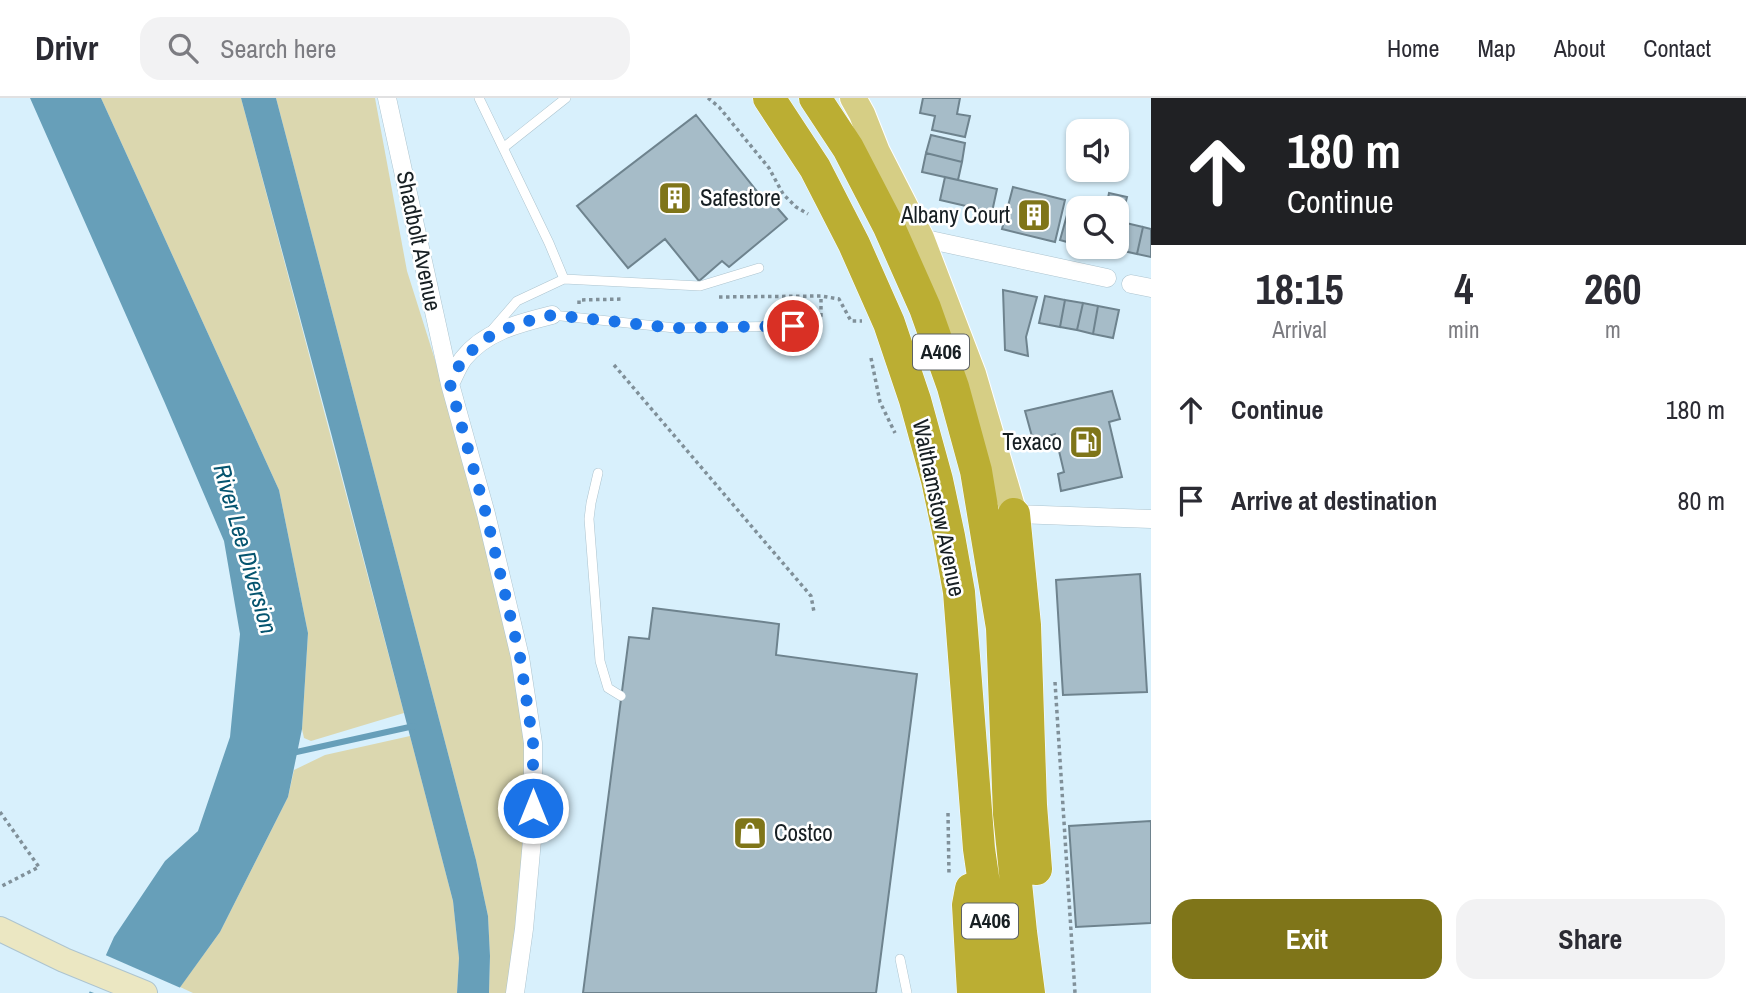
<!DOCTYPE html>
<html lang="en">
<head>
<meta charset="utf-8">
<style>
	:root { --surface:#fff; --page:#f2f2f3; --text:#2b2b33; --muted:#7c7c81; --line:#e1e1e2; --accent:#7f7519 }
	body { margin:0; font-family:"Archivo Narrow",sans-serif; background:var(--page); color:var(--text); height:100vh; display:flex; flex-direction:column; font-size:26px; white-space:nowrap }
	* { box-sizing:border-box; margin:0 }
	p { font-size:23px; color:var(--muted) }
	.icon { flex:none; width:38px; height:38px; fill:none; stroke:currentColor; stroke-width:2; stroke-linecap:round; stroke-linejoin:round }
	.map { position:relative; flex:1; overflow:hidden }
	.details { display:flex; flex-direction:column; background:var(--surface); width:595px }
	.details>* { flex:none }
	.banner { background:#202124; color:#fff; overflow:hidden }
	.buttons { position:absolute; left:1066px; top:21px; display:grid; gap:14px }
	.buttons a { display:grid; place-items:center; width:63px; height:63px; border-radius:14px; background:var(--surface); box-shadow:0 2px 5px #0004; font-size:35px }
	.pin { position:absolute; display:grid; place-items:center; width:60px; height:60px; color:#fff; margin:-30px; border:4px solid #fff; border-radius:50%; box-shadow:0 2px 7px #0007 }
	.me { position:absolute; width:77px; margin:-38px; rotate:0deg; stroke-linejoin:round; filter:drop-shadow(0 0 5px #0008) }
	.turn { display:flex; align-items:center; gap:24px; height:147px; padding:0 21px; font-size:32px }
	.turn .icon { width:91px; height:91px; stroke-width:2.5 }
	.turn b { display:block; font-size:49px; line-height:60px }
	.eta { display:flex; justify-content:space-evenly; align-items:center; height:119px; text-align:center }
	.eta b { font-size:42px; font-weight:700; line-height:49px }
	.action { display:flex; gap:14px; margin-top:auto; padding:14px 21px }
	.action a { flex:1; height:80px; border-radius:21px; background:var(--accent); color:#fff; font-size:28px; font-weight:700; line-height:80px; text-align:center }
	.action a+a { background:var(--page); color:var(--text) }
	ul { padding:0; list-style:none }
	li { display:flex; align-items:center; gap:21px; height:91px; padding:0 21px }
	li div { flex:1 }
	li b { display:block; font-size:26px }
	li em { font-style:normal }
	header { display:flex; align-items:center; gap:42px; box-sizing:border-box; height:98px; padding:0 35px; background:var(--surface); border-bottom:2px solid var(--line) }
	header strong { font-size:33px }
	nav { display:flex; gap:38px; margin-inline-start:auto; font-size:24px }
	.search { width:490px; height:63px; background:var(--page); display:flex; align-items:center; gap:18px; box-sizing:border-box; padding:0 24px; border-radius:21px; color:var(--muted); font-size:26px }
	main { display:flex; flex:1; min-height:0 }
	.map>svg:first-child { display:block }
	.green { fill:#dbd7af }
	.water { fill:#679fb9 }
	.pier { fill:#d8f0fc }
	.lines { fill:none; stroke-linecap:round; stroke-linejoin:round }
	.stream { stroke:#679fb9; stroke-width:6 }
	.building { fill:#a6bcc8; stroke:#6e838e; stroke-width:2 }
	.lane-casing { stroke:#adc4cf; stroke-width:10 }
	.street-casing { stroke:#adc4cf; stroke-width:19 }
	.secondary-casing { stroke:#adc4cf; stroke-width:26 }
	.primary-casing { stroke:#fff; stroke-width:28 }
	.highway-casing { stroke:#fff; stroke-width:33 }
	.path { stroke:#809099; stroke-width:3.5; stroke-dasharray:3.5 3.5; stroke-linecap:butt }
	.lane { stroke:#fff; stroke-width:9 }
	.street { stroke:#fff; stroke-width:18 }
	.secondary { stroke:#ebe7c2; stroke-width:24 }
	.primary { stroke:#d6ce85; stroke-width:26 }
	.highway { stroke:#bbae33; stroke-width:32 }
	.route { stroke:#1a73e8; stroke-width:12; stroke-dasharray:0 21.6 }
	.labels { text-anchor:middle; stroke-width:5; stroke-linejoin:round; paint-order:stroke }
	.shield { fill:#fff; stroke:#5d6265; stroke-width:2 }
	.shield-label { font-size:21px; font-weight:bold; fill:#171f23 }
	.poi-label { font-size:23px; fill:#171f23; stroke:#fff; text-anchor:start }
	.street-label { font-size:23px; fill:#171f23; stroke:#fff }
	.water-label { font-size:24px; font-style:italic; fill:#05546f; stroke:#fff }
</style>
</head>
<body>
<header>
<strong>Drivr</strong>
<div class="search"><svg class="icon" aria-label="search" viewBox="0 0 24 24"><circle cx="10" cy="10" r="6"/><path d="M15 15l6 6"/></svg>Search here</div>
<nav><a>Home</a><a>Map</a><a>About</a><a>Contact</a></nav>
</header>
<main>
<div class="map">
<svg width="1151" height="895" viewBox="0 0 1151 895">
	<rect width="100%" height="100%" fill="#d8f0fc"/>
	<path class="green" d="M101,0H241L404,615L311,643L304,640L302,631L308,535L279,392Z
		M276,0H375L407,173L466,360L516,573L528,682L518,815L508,895H489L490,858L488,818L476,762Z
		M410,638L453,803L459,860L457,895H193L180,889L220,834L288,699L294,672L325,657Z"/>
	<path class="water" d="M30,0H101L279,392L308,535L302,631L288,699L220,834L176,895H89L114,839L165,763L198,733L230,639L240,536L224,443L164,303Z
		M241,0H276L476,762L488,818L490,858L489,895H457L459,860L453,803L331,335Z"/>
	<path class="pier" d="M103,856L183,891L180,895H94L86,892Z"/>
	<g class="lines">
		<path class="stream" d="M292,655L414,628"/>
	</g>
	<path class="building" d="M923,0H960L957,16L970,18L965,39L932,32L935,18L920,15Z
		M696,17L764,102L768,99L787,121L729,169L722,163L699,183L665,141L628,170L577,108Z
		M931,37L965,45L962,64L926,55Z
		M926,55L962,64L958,82L922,74Z
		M945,79L997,91L992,114L940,102Z
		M1013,89L1065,102L1055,144L1002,131Z
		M1109,95L1127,99L1116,143V110H1106Z
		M1069,110L1078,112V131L1074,146L1060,142Z
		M1126,125L1143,129L1137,156L1119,152Z
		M1143,129L1151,131V159L1137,156Z
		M1003,192L1037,199L1026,239L1028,258L1005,252Z
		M1045,198L1065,202L1060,229L1039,225Z
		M1065,202L1083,205L1077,232L1060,229Z
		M1083,205L1098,208L1093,236L1077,232Z
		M1098,208L1119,212L1113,240L1093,236Z
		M1112,293L1120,321L1109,324L1122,379L1061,393L1058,376L1064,374L1055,336L1033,342L1025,313Z
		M1140,476L1147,594L1063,597L1056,482Z
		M653,510L779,526L776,557L917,576L876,895H583L629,539L649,541Z
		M1151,723V825L1076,829L1069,728Z"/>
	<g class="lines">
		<g class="lane-casing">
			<path id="lane" d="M479,0L549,145L564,181
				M503,50L566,0
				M552,217L675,230L793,228
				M492,232L517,203L564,181L700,188L759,170
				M598,375L591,405L589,421L600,563L608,590L621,598
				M900,861L907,895"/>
		</g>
		<g class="street-casing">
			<path id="street" d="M387,0L450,286L486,416L520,559L533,645V731L524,831L515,895
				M921,140L1107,180
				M1131,186L1151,190
				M450,286C454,278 458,268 463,261C485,233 520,225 552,217
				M1014,416L1151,421"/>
		</g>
		<g class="secondary-casing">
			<path id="secondary" d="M0,831L64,862L145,895"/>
		</g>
		<g class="primary-casing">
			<path id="primary" d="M853,0L862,16L877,54L921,140L973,276L1014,416"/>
		</g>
		<g class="highway-casing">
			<path id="highway" d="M769,0L815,70L854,146L889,225L915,302L937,382L949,438L959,494L979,751L1000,895
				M815,0L848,50L889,129L925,210L953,289L976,373L1002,530L1009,716L1021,834L1029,895
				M1014,416L1025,527L1031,707L1036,771
				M971,791L968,807L973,895"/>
		</g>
		<path class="path" d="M708,0L719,9L769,70L783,96L796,109L808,116
			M719,199L821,198L839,201L851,223H862
			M579,206V202L624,201
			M813,230L821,218V198
			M871,260L880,304L895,335
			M614,267L811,498L814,514
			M1055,584L1075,895
			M0,714L39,769L0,789
			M948,715L949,777"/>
		<use href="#lane" class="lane"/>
		<use href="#street" class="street"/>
		<use href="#secondary" class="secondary"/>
		<use href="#primary" class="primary"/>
		<use href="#highway" class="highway"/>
	</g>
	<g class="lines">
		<path class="route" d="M533,710V645L520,559L486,416L450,286L462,262L484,241L517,226L552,217L675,230L793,228"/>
	</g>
	<defs>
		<g id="building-square" transform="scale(1.75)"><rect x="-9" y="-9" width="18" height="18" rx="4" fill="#7f7519" stroke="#fff"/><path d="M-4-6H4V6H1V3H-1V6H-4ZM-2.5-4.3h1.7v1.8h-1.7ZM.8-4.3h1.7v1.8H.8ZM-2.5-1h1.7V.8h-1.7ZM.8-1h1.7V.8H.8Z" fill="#fff"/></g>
		<g id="fuel-square" transform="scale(1.75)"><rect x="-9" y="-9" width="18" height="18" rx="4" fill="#7f7519" stroke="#fff"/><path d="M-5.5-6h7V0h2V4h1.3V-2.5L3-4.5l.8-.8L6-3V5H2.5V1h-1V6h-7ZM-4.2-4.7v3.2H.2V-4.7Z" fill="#fff"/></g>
		<g id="shop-square" transform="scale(1.75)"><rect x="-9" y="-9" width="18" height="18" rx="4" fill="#7f7519" stroke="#fff"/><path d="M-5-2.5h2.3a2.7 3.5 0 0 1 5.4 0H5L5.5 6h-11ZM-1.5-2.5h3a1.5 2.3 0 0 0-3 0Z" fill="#fff"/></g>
	</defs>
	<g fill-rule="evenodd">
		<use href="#building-square" x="675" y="100"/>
		<use href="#building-square" x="1034" y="117"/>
		<use href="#fuel-square" x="1086" y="344"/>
		<use href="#shop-square" x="750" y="735"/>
	</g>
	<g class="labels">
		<g class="shield">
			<rect x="913" y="236.5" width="56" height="35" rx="5"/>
			<rect x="962" y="805.5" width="56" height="35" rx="5"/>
		</g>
		<g class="shield-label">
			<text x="941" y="261">A406</text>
			<text x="990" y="830">A406</text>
		</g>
		<g class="poi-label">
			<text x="700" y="108">Safestore</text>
			<text x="1010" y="125" text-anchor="end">Albany Court</text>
			<text x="1062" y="352" text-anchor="end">Texaco</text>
			<text x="774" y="743">Costco</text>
		</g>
		<g class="street-label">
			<text transform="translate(419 143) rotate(78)" y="8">Shadbolt Avenue</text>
			<text transform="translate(939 410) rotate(78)" y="8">Walthamstow Avenue</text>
		</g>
		<g class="water-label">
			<text transform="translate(245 451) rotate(74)" y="8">River Lee Diversion</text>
		</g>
	</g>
</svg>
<div class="buttons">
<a><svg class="icon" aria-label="sound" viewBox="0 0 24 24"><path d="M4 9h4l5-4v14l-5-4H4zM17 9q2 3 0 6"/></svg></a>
<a><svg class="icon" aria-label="search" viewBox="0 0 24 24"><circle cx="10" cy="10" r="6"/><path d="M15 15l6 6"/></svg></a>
</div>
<div class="pin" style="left:793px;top:228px;background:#d93025"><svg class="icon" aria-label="arrive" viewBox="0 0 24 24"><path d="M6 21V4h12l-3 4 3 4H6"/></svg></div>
<svg class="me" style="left:533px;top:710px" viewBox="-20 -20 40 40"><circle r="17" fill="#1a73e8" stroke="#fff" stroke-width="3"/><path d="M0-11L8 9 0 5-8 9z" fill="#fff"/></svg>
</div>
<section class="details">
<div class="banner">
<div class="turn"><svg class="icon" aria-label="ahead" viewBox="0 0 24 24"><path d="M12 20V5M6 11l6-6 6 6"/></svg><div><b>180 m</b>Continue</div></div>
</div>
<div class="eta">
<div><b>18:15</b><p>Arrival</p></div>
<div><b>4</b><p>min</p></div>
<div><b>260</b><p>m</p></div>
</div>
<ul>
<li><svg class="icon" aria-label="ahead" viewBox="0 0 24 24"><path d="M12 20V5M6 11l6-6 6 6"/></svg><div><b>Continue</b></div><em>180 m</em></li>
<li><svg class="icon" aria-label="arrive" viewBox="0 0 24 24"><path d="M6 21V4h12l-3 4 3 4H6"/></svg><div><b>Arrive at destination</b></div><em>80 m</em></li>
</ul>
<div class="action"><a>Exit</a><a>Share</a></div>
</section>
</main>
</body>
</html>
